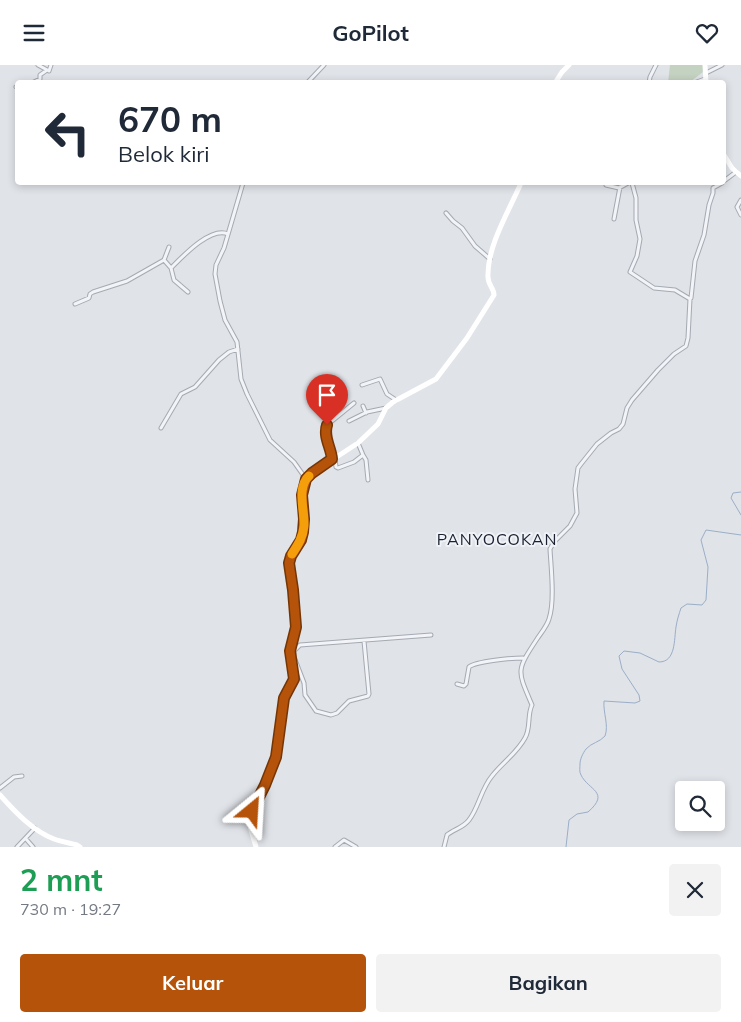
<!DOCTYPE html>
<html lang="id">
<head>
<meta charset="utf-8">
<style>
	:root { --surface:#fff; --page:#f2f2f3; --text:#1f2937; --muted:#747a83; --accent:#b45309 }
	body { margin:0; font-family:Mulish,sans-serif; background:var(--page); color:var(--text); height:100vh; display:flex; flex-direction:column; font-size:19px; white-space:nowrap }
	* { box-sizing:border-box; margin:0 }
	p { font-size:16px; color:var(--muted) }
	.icon { flex:none; width:28px; height:28px; fill:none; stroke:currentColor; stroke-width:2; stroke-linecap:round; stroke-linejoin:round }
	.map { position:relative; height:782px; overflow:hidden }
	.sheet { display:flex; flex-direction:column; background:var(--surface); flex:1 }
	.sheet>* { flex:none }
	.top-card { position:absolute; left:15px; top:15px; width:711px; height:105px; border-radius:5px; box-shadow:0 2px 8px #0003; background:#fff; color:var(--text); overflow:hidden }
	.fabs { position:absolute; left:675px; top:716px; display:grid; gap:10px }
	.fabs a { display:grid; place-items:center; width:50px; height:50px; border-radius:5px; background:var(--surface); box-shadow:0 2px 8px #0003; font-size:25px }
	.pin { position:absolute; display:grid; place-items:center; width:42px; height:42px; color:#fff; margin:-51px -21px; border-radius:50% 50% 50% 0; rotate:-45deg; box-shadow:0 0 5px #0007 }
	.pin .icon { rotate:45deg }
	.me { position:absolute; width:55px; margin:-28px; rotate:27deg; stroke-linejoin:round; filter:drop-shadow(0 0 4px #0008) }
	.turn { display:flex; align-items:center; gap:18px; height:105px; padding:0 20px; font-size:22px }
	.turn .icon { width:65px; height:65px; stroke-width:2.5 }
	.turn b { display:block; font-size:35px; line-height:42px }
	.round { display:grid; place-items:center; flex:none; width:52px; height:52px; border-radius:5px; background:var(--page) }
	.head { display:flex; align-items:center; justify-content:space-between; height:85px; padding:0 20px }
	h1 { font-size:30px; font-weight:700; line-height:38px; color:#1e9e55 }
	.primary-button { display:flex; gap:10px; margin-top:auto; padding:10px 20px }
	.primary-button a { flex:1; height:58px; border-radius:5px; background:var(--accent); color:#fff; font-size:20px; font-weight:700; line-height:58px; text-align:center }
	.primary-button a+a { background:var(--page); color:var(--text) }
	header { display:flex; justify-content:space-between; align-items:center; height:65px; padding:0 20px; background:var(--surface); font-size:22px; font-weight:700 }
	.map>svg:first-child { display:block }
	.green { fill:#c4d2c1 }
	.lines { fill:none; stroke-linecap:round; stroke-linejoin:round }
	.stream { stroke:#9baec8; stroke-width:1 }
	.street-casing { stroke:#a5aab2; stroke-width:5 }
	.street { stroke:#f2f4f7; stroke-width:3 }
	.secondary { stroke:#fff; stroke-width:5 }
	.route-casing { stroke:#753606; stroke-width:12 }
	.route { stroke:#b45309; stroke-width:9 }
	.slow { stroke:#f59e0b; stroke-width:9 }
	.labels { text-anchor:middle; stroke-width:4; stroke-linejoin:round; paint-order:stroke }
	.quarter-label { font-size:16px; letter-spacing:1px; fill:#1b2130; stroke:#eff2f6 }
</style>
</head>
<body>
<header><svg class="icon" aria-label="menu" viewBox="0 0 24 24"><path d="M4 6h16M4 12h16M4 18h16"/></svg>GoPilot<svg class="icon" aria-label="heart" viewBox="0 0 24 24"><path d="M12 20l-8-8c-3-5 5-10 8-4 3-6 11-1 8 4z"/></svg></header>
<div class="map">
<svg width="741" height="782" viewBox="0 0 741 782">
	<rect width="100%" height="100%" fill="#e0e3e8"/>
	<path class="green" d="M670,0H703V7L690,17L668,18Z"/>
	<g class="lines">
		<path class="stream" d="M741,427L733,428L731,433L741,450
			M566,782L569,755L577,749L588,747C611,727 588,725 581,710C579,707 580,702 580,699C580,694 583,688 586,684C591,678 600,677 605,671C609,660 603,648 604,636L635,638L640,636L639,630L622,604L619,591L624,586L640,588L659,597C676,597 674,574 676,562C677,555 679,549 681,543L687,539L702,540L706,535L708,502L701,475L706,465L741,470"/>
		<g class="street-casing">
			<path id="street" d="M38,0L49,6L51,0
				M706,8L722,0
				M32,18L40,14V10L47,5
				M307,18L324,0
				M649,18L650,12L656,0
				M694,18L705,14
				M16,22L18,21
				M724,116L736,107
				M243,118L224,183L216,200L215,209L220,236L225,255L237,277L241,314L247,329L270,375L294,397L306,414
				M606,120L619,123L628,118
				M741,135L737,142L741,150
				M446,148L453,156L462,163L475,181L490,194
				M614,154L620,122
				M164,195L169,182
				M171,203L174,215L188,227
				M691,233L695,196L704,170L709,140L713,128V123L722,118
				M75,239L89,233L90,229L93,227L127,216L164,195L171,203C183,191 211,161 228,169
				M362,320L380,314L387,329L396,335
				M363,341L366,348
				M349,356L367,347L386,343
				M161,363L181,329L195,322L219,295L229,287L238,284
				M363,390L366,395L368,415
				M332,394C331,382 323,372 327,360L354,338
				M335,394L336,402L338,403L354,397L363,390L358,378
				M291,586H294V592L304,618L305,630L316,646L331,650L337,648L349,636L368,631L369,629L364,576
				M294,586L300,580L431,570
				M457,619L464,621L466,619L469,602C476,596 513,593 523,593
				M0,723L14,712L22,711
				M26,774L33,782
				M17,782L35,763
				M335,782L344,775L356,782
				M444,782L447,770C454,764 463,763 469,755C479,742 481,724 492,711C502,698 517,688 525,673C531,663 527,650 532,640C517,605 516,606 537,574C541,568 547,561 549,554C555,536 551,503 550,484L554,477L570,461L577,448L575,424L578,403L581,399L597,379L611,368L619,364L623,359L627,343L632,335L658,305L674,289L686,281L688,273L690,234L675,225L654,223L630,207L637,191L640,174L636,155V133L632,118"/>
		</g>
		<use href="#street" class="street"/>
		<path class="secondary" d="M705,0L706,18
			M555,18L562,7L569,0
			M724,90L732,103L741,111
			M0,730C15,747 33,766 54,774C62,777 70,778 77,780L80,782
			M256,782L251,765L250,752L276,692L284,633L295,614L290,586L296,562L293,525L289,498L291,491L302,471L304,454L302,430L306,414L312,408L358,378L378,359L386,343L393,337L436,314L467,273L494,230C494,223 488,220 488,212C487,181 509,146 521,118"/>
	</g>
	<g class="lines">
		<g class="route-casing">
			<path id="route" d="M252,746L265,720L276,692L284,633L294,614L290,586L296,562L293,525L289,498L291,491L301,475L303,467L304,454L302,430L306,414L312,408L332,394C331,382 323,372 327,360"/>
		</g>
		<use href="#route" class="route"/>
		<path class="slow" d="M292,489C298,480 303,472 304,461C305,446 296,423 309,411"/>
	</g>
	<g class="labels">
		<g class="quarter-label">
			<text x="497" y="480">PANYOCOKAN</text>
		</g>
	</g>
</svg>
<div class="fabs">
<a><svg class="icon" aria-label="search" viewBox="0 0 24 24"><circle cx="10" cy="10" r="6"/><path d="M15 15l6 6"/></svg></a>
</div>
<div class="pin" style="left:327px;top:360px;background:#d93025"><svg class="icon" aria-label="arrive" viewBox="0 0 24 24"><path d="M6 21V4h12l-3 4 3 4H6"/></svg></div>
<svg class="me" style="left:252px;top:746px" viewBox="-20 -20 40 40"><path d="M0-17L14 15 0 8-14 15z" fill="#b45309" stroke="#fff" stroke-width="4"/></svg>
<div class="top-card">
<div class="turn"><svg class="icon" aria-label="left" viewBox="0 0 24 24"><path d="M17 20v-9H6M10 6l-5 5 5 5"/></svg><div><b>670 m</b>Belok kiri</div></div>
</div>
</div>
<section class="sheet">
<div class="head"><div><h1>2 mnt</h1><p>730 m · 19:27</p></div><a class="round"><svg class="icon" aria-label="close" viewBox="0 0 24 24"><path d="M6 6l12 12M18 6L6 18"/></svg></a></div>
<div class="primary-button"><a>Keluar</a><a>Bagikan</a></div>
</section>
</body>
</html>
